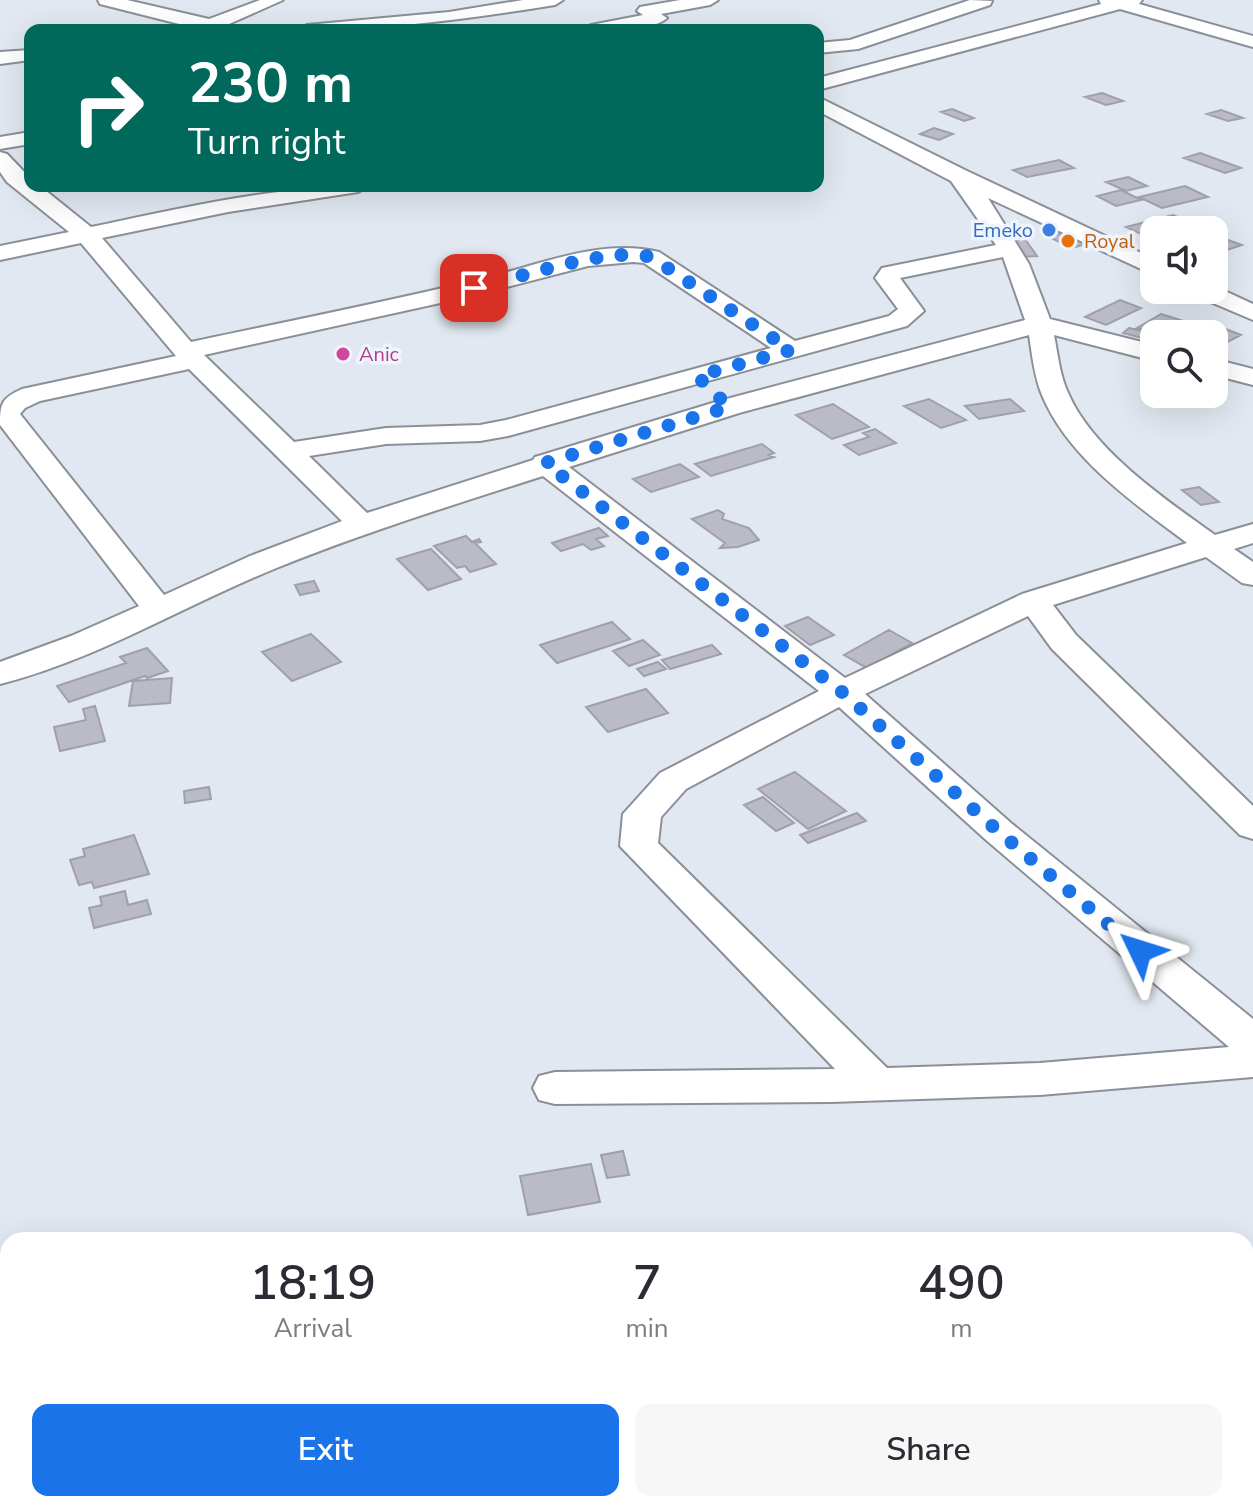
<!DOCTYPE html>
<html lang="en">
<head>
<meta charset="utf-8">
<style>
	:root { --surface:#fff; --page:#f7f7f7; --text:#2b2b33; --muted:#7c7c81; --accent:#1a73e8 }
	body { margin:0; font-family:"Nunito Sans",sans-serif; background:var(--page); color:var(--text); height:100vh; display:flex; flex-direction:column; font-size:30px; white-space:nowrap }
	* { box-sizing:border-box; margin:0 }
	p { font-size:26px; color:var(--muted) }
	.icon { flex:none; width:44px; height:44px; fill:none; stroke:currentColor; stroke-width:2; stroke-linecap:round; stroke-linejoin:round }
	.map { position:relative; flex:1; overflow:hidden }
	.sheet { position:absolute; left:0px; top:1232px; width:1254px; height:280px; display:flex; flex-direction:column; background:var(--surface); border-radius:24px 24px 0 0; box-shadow:0 8px 32px #0002 }
	.sheet>* { flex:none }
	.banner { position:absolute; left:24px; top:24px; width:800px; height:168px; border-radius:16px; box-shadow:0 8px 32px #0002; background:#00695c; color:#fff; overflow:hidden }
	.buttons { position:absolute; left:1140px; top:216px; display:grid; gap:16px }
	.buttons a { display:grid; place-items:center; width:88px; height:88px; border-radius:16px; background:var(--surface); box-shadow:0 8px 32px #0002; font-size:40px }
	.pin { position:absolute; display:grid; place-items:center; width:68px; height:68px; color:#fff; margin:-34px; border-radius:16px; box-shadow:0 4px 12px #0006 }
	.me { position:absolute; width:88px; margin:-44px; rotate:311deg; stroke-linejoin:round; filter:drop-shadow(0 0 6px #0008) }
	.turn { display:flex; align-items:center; gap:28px; height:168px; padding:0 32px; font-size:36px }
	.turn .icon { width:104px; height:104px; stroke-width:2.5 }
	.turn b { display:block; font-size:56px; line-height:68px }
	.eta { display:flex; justify-content:space-evenly; align-items:center; height:136px; text-align:center }
	.eta b { font-size:48px; font-weight:600; line-height:56px }
	.button { display:flex; gap:16px; margin-top:auto; padding:16px 32px }
	.button a { flex:1; height:92px; border-radius:16px; background:var(--accent); color:#fff; font-size:32px; font-weight:600; line-height:92px; text-align:center }
	.button a+a { background:var(--page); color:var(--text) }
	.map>svg:first-child { display:block }
	.building { fill:#bbbbc5; stroke:#a0a0aa; stroke-width:2 }
	.lines { fill:none; stroke-linecap:round; stroke-linejoin:round }
	.minor-casing { stroke:#8a8f98; stroke-width:4 }
	.minor { fill:#fff; fill-rule:evenodd }
	.route { stroke:#1a73e8; stroke-width:14; stroke-dasharray:0 25.2 }
	.shop-dot { fill:#3f7fe0; stroke:#eff5ff; stroke-width:3 }
	.food-dot { fill:#e8710a; stroke:#eff5ff; stroke-width:3 }
	.hotel-dot { fill:#d1479c; stroke:#eff5ff; stroke-width:3 }
	.labels { text-anchor:middle; stroke-width:7; stroke-linejoin:round; paint-order:stroke }
	.far-shop-label { font-size:20px; fill:#366cbe; stroke:#eff5ff; text-anchor:end }
	.far-food-label { font-size:20px; fill:#c56008; stroke:#eff5ff; text-anchor:start }
	.far-hotel-label { font-size:20px; fill:#b23c85; stroke:#eff5ff; text-anchor:start }
</style>
</head>
<body>
<div class="map">
<svg width="1253" height="1512" viewBox="0 0 1253 1512">
	<rect width="100%" height="100%" fill="#e2e8f1"/>
	<path class="building" d="M1102,93L1123,101L1106,105L1085,97Z
		M952,109L974,118L964,121L941,112Z
		M1221,110L1243,118L1228,121L1207,114Z
		M934,128L953,134L939,140L920,134Z
		M1200,153L1241,168L1225,173L1184,158Z
		M1059,160L1074,168L1027,177L1013,170Z
		M1128,177L1147,186L1126,191L1106,182Z
		M1185,186L1208,197L1162,208L1139,197Z
		M1121,190L1141,200L1116,206L1097,196Z
		M1173,215L1188,222L1141,234L1126,227Z
		M1063,233L1086,244L1072,248L1049,237Z
		M1214,235L1242,245L1224,251L1214,247Z
		M1025,239L1037,256L1018,257L1007,240Z
		M1156,290H1178L1191,296L1177,300Z
		M1120,300L1141,308L1106,325L1085,317Z
		M1161,314L1187,322L1168,334L1137,328Z
		M1210,323L1241,335L1214,349V334H1188Z
		M1129,328L1154,334V341L1123,333Z
		M929,399L966,420L941,428L904,406Z
		M1010,399L1024,411L979,419L965,406Z
		M833,404L869,427L832,439L796,415Z
		M875,429L896,443L859,455L844,445L869,437L863,433Z
		M762,444L774,453L769,455L774,457L711,476L695,464Z
		M680,464L699,477L651,492L633,479Z
		M1199,487L1219,502L1201,505L1182,490Z
		M718,510L724,514L722,519L749,528L759,540L738,547L720,548L725,543L692,519Z
		M599,528L608,536L596,539L604,546L591,550L583,544L561,551L552,543Z
		M466,536L472,542L479,539L481,542L475,543L496,564L470,572L465,566L457,568L434,546Z
		M431,549L461,579L428,590L397,559Z
		M314,581L319,591L300,595L295,585Z
		M808,617L834,635L810,645L785,626Z
		M612,622L630,639L557,663L540,645Z
		M889,630L912,643L867,668L844,655Z
		M311,634L341,662L292,681L262,652Z
		M643,640L660,655L629,666L613,651Z
		M712,645L721,654L670,669L662,660Z
		M147,648L168,671L147,678L145,676L69,702L57,686L126,663L120,657Z
		M658,662L666,669L644,676L637,669Z
		M172,678L170,703L129,706L133,681Z
		M646,689L668,713L608,732L586,707Z
		M95,706L105,741L60,751L54,727L86,720L83,709Z
		M795,772L846,811L808,829L758,789Z
		M209,787L211,799L185,803L184,791Z
		M763,797L794,823L776,831L744,805Z
		M857,813L866,821L808,843L800,835Z
		M134,835L149,874L94,888L92,882L79,885L70,860L85,856L83,849Z
		M125,891L128,905L147,900L151,914L94,928L89,908L102,905L100,897Z
		M623,1151L629,1175L607,1178L601,1155Z
		M591,1164L600,1202L528,1215L520,1176Z"/>
	<g class="lines">
		<g class="minor-casing">
			<path id="minor" d="M98,0H127L209,19L260,0H283L229,24L240,30H203L100,4Z
				M523,0H563L555,5C469,19 385,30 298,30L307,25L449,12Z
				M680,0H718L710,5L661,14L667,18C651,32 604,30 582,30L591,25L643,15L637,11L640,7Z
				M970,0L992,1L990,5L858,49L818,53V43L850,40Z
				M1099,0H1142L1139,4L1253,36V47L1120,9L818,90V78L1101,4Z
				M30,50V60L0,64V52Z
				M818,97L967,171L1154,259V275L988,198L1029,264L1050,319L1154,345V361L1054,335C1058,355 1060,377 1069,395C1094,451 1166,500 1215,535L1253,524V543L1234,549L1253,562V585L1242,583L1206,557L1053,605L1076,635L1253,806V839L1240,835L1052,649L1028,616L865,694L1011,823L1253,1019V1077L1040,1095L831,1102L555,1104L539,1100L533,1088L539,1076L555,1072L835,1069L620,846L623,814L660,773L819,691L543,476C453,505 362,533 274,569C183,606 96,660 0,684V662L71,636L139,606L0,425C0,403 2,398 22,389L176,356L81,243L0,260V246L69,232L7,182L0,172V152L7,154L30,178V186H40L91,227C183,208 274,186 369,186L358,192L228,212L102,238L191,342C285,322 380,303 473,281C532,268 598,237 659,252L795,341L889,316L898,309L875,278L882,268L996,245L951,181L818,111ZM1003,257L1025,320L719,401L535,457L533,460L367,513L309,456L386,444L480,441L508,436L907,326L924,311L900,278ZM633,262L644,263L771,348L506,420L480,425L386,428L294,442L204,355L472,296L588,266ZM1029,335C1032,354 1034,376 1042,395C1068,458 1135,504 1187,543L1022,594L845,678L569,467L739,413ZM189,369L342,521L250,556L164,595L20,414L25,408L40,401ZM839,707L985,839L1229,1047L1040,1063L887,1068L658,843L661,817L686,789Z
				M30,132V144L0,149V137Z
				M1214,286L1253,304V320L1194,295L1191,290H1214Z
				M1214,359L1253,369V385L1214,375Z
				M681,1504H735L738,1512H682Z"/>
		</g>
		<use href="#minor" class="minor"/>
	</g>
	<g class="lines">
		<path class="route" d="M474,288C519,278 609,246 651,257L791,350L697,376L729,407L545,463L842,692L998,831L1140,951"/>
	</g>
	<circle class="shop-dot" cx="1049" cy="230" r="8"/>
	<circle class="food-dot" cx="1068" cy="241" r="8"/>
	<circle class="hotel-dot" cx="343" cy="354" r="8"/>
	<g class="labels">
		<g class="far-shop-label">
			<text x="1033" y="237">Emeko</text>
		</g>
		<g class="far-food-label">
			<text x="1084" y="248">Royal</text>
		</g>
		<g class="far-hotel-label">
			<text x="359" y="361">Anic</text>
		</g>
	</g>
</svg>
<div class="buttons">
<a><svg class="icon" aria-label="sound" viewBox="0 0 24 24"><path d="M4 9h4l5-4v14l-5-4H4zM17 9q2 3 0 6"/></svg></a>
<a><svg class="icon" aria-label="search" viewBox="0 0 24 24"><circle cx="10" cy="10" r="6"/><path d="M15 15l6 6"/></svg></a>
</div>
<div class="pin" style="left:474px;top:288px;background:#d93025"><svg class="icon" aria-label="arrive" viewBox="0 0 24 24"><path d="M6 21V4h12l-3 4 3 4H6"/></svg></div>
<svg class="me" style="left:1140px;top:951px" viewBox="-20 -20 40 40"><path d="M0-17L14 15 0 8-14 15z" fill="#1a73e8" stroke="#fff" stroke-width="4"/></svg>
<div class="banner">
<div class="turn"><svg class="icon" aria-label="right" viewBox="0 0 24 24"><path d="M7 20v-9h11M14 6l5 5-5 5"/></svg><div><b>230 m</b>Turn right</div></div>
</div>
<section class="sheet">
<div class="eta">
<div><b>18:19</b><p>Arrival</p></div>
<div><b>7</b><p>min</p></div>
<div><b>490</b><p>m</p></div>
</div>
<div class="button"><a>Exit</a><a>Share</a></div>
</section>
</div>
</body>
</html>
